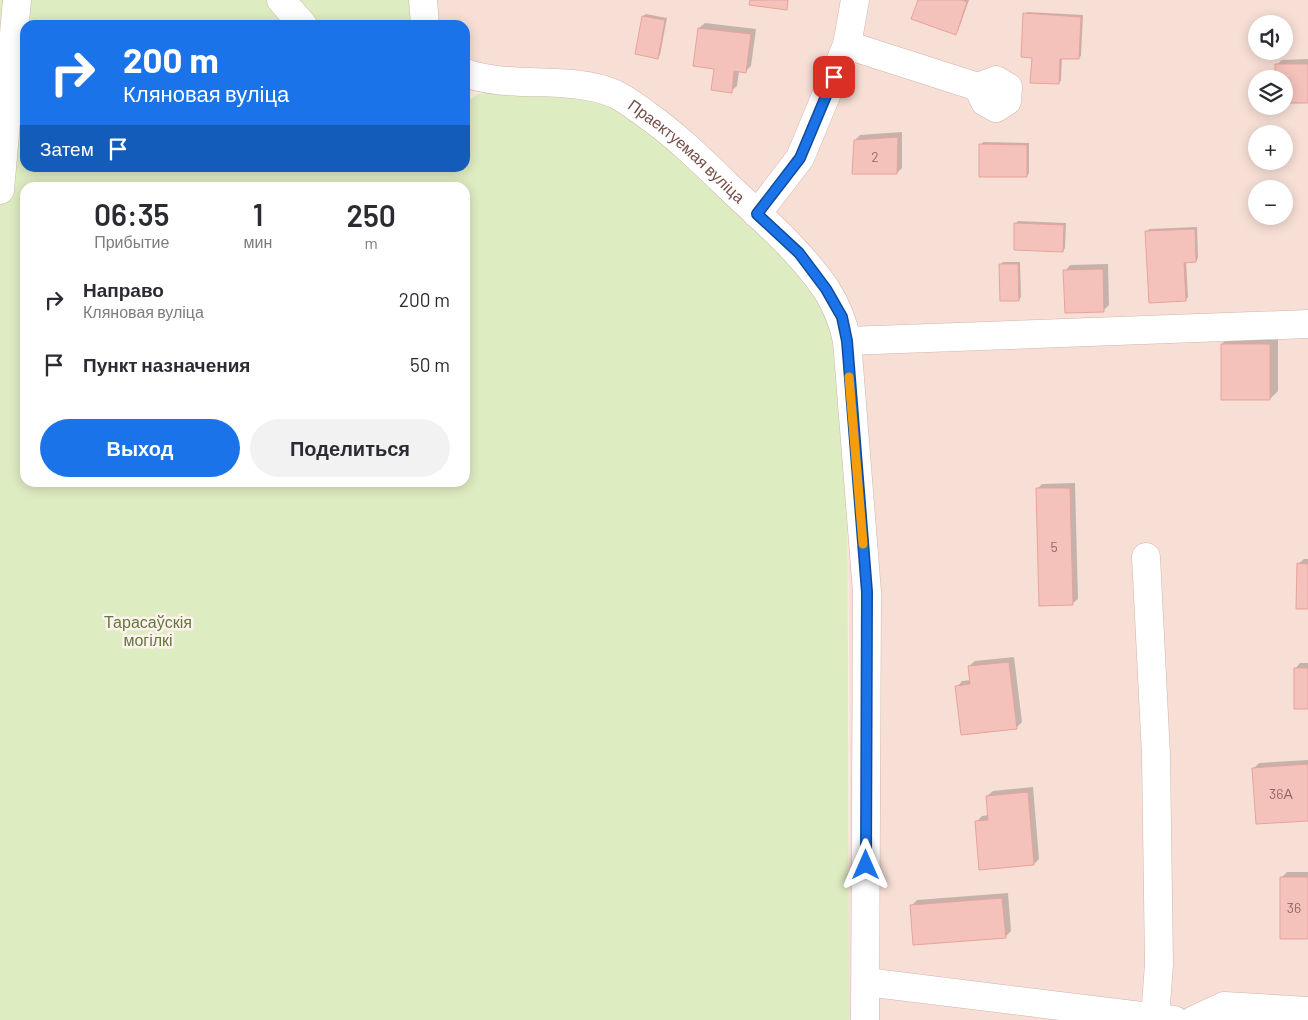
<!DOCTYPE html>
<html lang="ru">
<head>
<meta charset="utf-8">
<style>
	:root { --surface:#fff; --page:#f2f2f3; --text:#2b2b33; --muted:#7c7c81; --accent:#1a73e8 }
	body { margin:0; font-family:Barlow,sans-serif; background:var(--page); color:var(--text); height:100vh; display:flex; flex-direction:column; font-size:19px; white-space:nowrap }
	* { box-sizing:border-box; margin:0 }
	p { font-size:16px; color:var(--muted) }
	.icon { flex:none; width:28px; height:28px; fill:none; stroke:currentColor; stroke-width:2; stroke-linecap:round; stroke-linejoin:round }
	.map { position:relative; flex:1; overflow:hidden }
	.details { position:absolute; left:20px; top:182px; width:450px; height:305px; display:flex; flex-direction:column; background:var(--surface); border-radius:15px; box-shadow:0 2px 12px #0003 }
	.details>* { flex:none }
	.top-card { position:absolute; left:20px; top:20px; width:450px; height:152px; border-radius:15px; box-shadow:0 2px 12px #0003; background:#1a73e8; color:#fff; overflow:hidden }
	.tools { position:absolute; left:1248px; top:15px; display:grid; gap:10px }
	.tools a { display:grid; place-items:center; width:45px; height:45px; border-radius:50%; background:var(--surface); box-shadow:0 2px 12px #0003; font-size:25px }
	.pin { position:absolute; display:grid; place-items:center; width:42px; height:42px; color:#fff; margin:-21px; border-radius:10px; box-shadow:0 2px 8px #0006 }
	.me { position:absolute; width:55px; margin:-28px; rotate:0deg; stroke-linejoin:round; filter:drop-shadow(0 0 4px #0008) }
	.turn { display:flex; align-items:center; gap:18px; height:105px; padding:0 20px; font-size:22px }
	.turn .icon { width:65px; height:65px; stroke-width:2.5 }
	.turn b { display:block; font-size:35px; line-height:42px }
	.then { display:flex; align-items:center; height:48px; padding:0 20px; background:#0003; gap:10px; font-size:19px }
	.eta { display:flex; justify-content:space-evenly; align-items:center; height:85px; text-align:center }
	.eta b { font-size:30px; font-weight:600; line-height:35px }
	.button { display:flex; gap:10px; margin-top:auto; padding:10px 20px }
	.button a { flex:1; height:58px; border-radius:30px; background:var(--accent); color:#fff; font-size:20px; font-weight:600; line-height:58px; text-align:center }
	.button a+a { background:var(--page); color:var(--text) }
	ul { padding:0; list-style:none }
	li { display:flex; align-items:center; gap:15px; height:65px; padding:0 20px }
	li div { flex:1 }
	li b { display:block; font-size:19px }
	li em { font-style:normal }
	.map>svg:first-child { display:block }
	.residential { fill:#f7dfd5; fill-rule:evenodd }
	.green { fill:#deecc2; fill-rule:evenodd }
	.shadow { fill:#0003 }
	.building { fill:#f4c2ba; stroke:#e8a39a }
	.lines { fill:none; stroke-linecap:round; stroke-linejoin:round }
	.minor-casing { stroke:#d2b4ac; stroke-width:29 }
	.minor { stroke:#fff; stroke-width:28 }
	.route-casing { stroke:#114b97; stroke-width:12 }
	.route { stroke:#1a73e8; stroke-width:9 }
	.slow { stroke:#f59e0b; stroke-width:9 }
	.labels { text-anchor:middle; stroke-width:5; stroke-linejoin:round; paint-order:stroke }
	.number-label { font-size:14px; fill:#976a64 }
	.street-label { font-size:16px; fill:#784d48; stroke:#fff2ec }
	.park-label { font-size:16px; fill:#5e783d; stroke:#fff2ec }
</style>
</head>
<body>
<div class="map">
<svg width="1308" height="1020" viewBox="0 0 1308 1020">
	<rect width="100%" height="100%" fill="#fdede4"/>
	<path class="residential" d="M423,0H1308V1020H847L850,792L847,341L465,73V25H425ZM1256,24H1284V51H1256ZM1256,79H1284V106H1256ZM1256,134H1284V161H1256ZM1256,189H1284V216H1256Z"/>
	<path class="green" d="M0,0H412L411,25H25V168H465V103L478,94L526,90L574,97L606,104L644,127L689,163L783,256L825,304L847,341L849,1020H0ZM25,188H465V482H25Z"/>
	<path class="shadow" d="M919,0H969L958,31L955,33Z
		M1027,12L1083,15L1081,56L1078,58L1062,57L1061,81L1058,83L1033,56L1025,14Z
		M646,14L667,18L660,55L658,57L643,16Z
		M705,23L756,29L751,66L746,71H739L737,86L731,91L699,28Z
		M1308,59V102H1284V79L1276,65L1282,60Z
		M902,132V168L897,173L855,140L860,135Z
		M983,142L1029,143V173L1027,176L981,145Z
		M1018,221L1066,223L1065,248L1063,251L1016,223Z
		M1197,227L1198,258L1196,261H1186L1188,297L1186,300L1147,232L1149,229Z
		M1003,262H1020L1021,297L1019,300L1001,264Z
		M1108,264L1109,305L1104,310L1065,271L1070,265Z
		M1230,336H1278V391L1270,399L1222,344Z
		M1075,483L1078,599L1072,604L1037,489L1042,484Z
		M1304,559H1308V608L1298,564Z
		M1014,657L1022,722L1016,728L957,687L962,681L971,680L969,666L975,661Z
		M1300,663H1308V708L1295,669Z
		M1308,760V820L1254,768L1259,763Z
		M1033,787L1039,859L1034,864L977,821L982,816L989,815L987,796L993,791Z
		M1287,872H1308V938L1281,878Z
		M1008,893L1011,931L1005,937L911,906L917,900Z"/>
	<path class="building" d="M750,0H788L787,10L749,5Z
		M918,0H962L967,2L956,35L911,19Z
		M1023,13L1081,17L1079,59H1060L1059,84L1030,83L1032,58L1021,57Z
		M642,16L665,20L658,59L635,54Z
		M698,28L751,34L746,73L734,71L732,93L711,90L714,69L693,66Z
		M1275,64H1308V103H1284V79H1275Z
		M898,137L897,174H852L854,140Z
		M979,144L1027,145V177H979Z
		M1014,223L1064,225L1063,252L1014,250Z
		M1195,229L1196,262L1184,263L1186,301L1149,303L1145,231Z
		M999,264H1018L1019,301H1000Z
		M1103,269L1104,312L1065,313L1063,270Z
		M1221,344H1270V400H1221Z
		M1036,488H1070L1073,605L1039,606Z
		M1297,563L1308,564V609H1296Z
		M1009,662L1017,729L961,735L955,686L970,684L968,666Z
		M1294,668H1308V709H1294Z
		M1308,764V821L1256,824L1252,768Z
		M1028,792L1034,865L979,870L975,821L988,820L986,796Z
		M1280,877H1308V939H1280Z
		M1002,898L1006,938L913,945L910,905Z"/>
	<g class="lines">
		<g class="minor-casing">
			<g id="minor">
				<path d="M281,0L303,25"/>
				<path d="M423,0L425,25"/>
				<path d="M847,45L978,87L985,102L996,108L1007,101L1008,87L996,80L978,87"/>
				<path id="s1" d="M465,73C513,90 568,74 615,94C626,99 637,108 647,115C678,137 704,163 732,190C765,221 800,251 826,289C837,306 843,321 847,341L867,592L865,1020"/>
				<path d="M0,190L17,0"/>
				<path d="M757,214L800,158L847,45L855,0"/>
				<path d="M847,341L1308,324"/>
				<path d="M1146,557L1156,755L1159,964L1155,1018"/>
				<path d="M866,982L1174,1020"/>
				<path d="M1194,1020L1224,1006L1308,1011"/>
			</g>
		</g>
		<use href="#minor" class="minor"/>
	</g>
	<g class="lines">
		<g class="route-casing">
			<path id="route" d="M834,77L800,158L757,214L799,253L826,289L842,317L847,341L867,592L866,865"/>
		</g>
		<use href="#route" class="route"/>
		<path class="slow" d="M849,377L863,544"/>
	</g>
	<g class="labels">
		<g class="number-label">
			<text x="875" y="162">2</text>
			<text x="1054" y="552">5</text>
			<text x="1281" y="799">36А</text>
			<text x="1294" y="913">36</text>
		</g>
		<g class="street-label">
			<text dy="6" stroke="none"><textPath href="#s1" startOffset="244">Праектуемая вуліца</textPath></text>
		</g>
		<g class="park-label">
			<text x="148" y="628">Тарасаўскія<tspan x="148" dy="18">могілкі</tspan></text>
		</g>
	</g>
</svg>
<div class="tools">
<a><svg class="icon" aria-label="sound" viewBox="0 0 24 24"><path d="M4 9h4l5-4v14l-5-4H4zM17 9q2 3 0 6"/></svg></a>
<a><svg class="icon" aria-label="layers" viewBox="0 0 24 24"><path d="M12 4l9 5-9 5-9-5zM3 14l9 5 9-5"/></svg></a>
<a>+</a>
<a>−</a>
</div>
<div class="pin" style="left:834px;top:77px;background:#d93025"><svg class="icon" aria-label="arrive" viewBox="0 0 24 24"><path d="M6 21V4h12l-3 4 3 4H6"/></svg></div>
<svg class="me" style="left:866px;top:865px" viewBox="-20 -20 40 40"><path d="M0-17L14 15 0 8-14 15z" fill="#1a73e8" stroke="#fff" stroke-width="4"/></svg>
<div class="top-card">
<div class="turn"><svg class="icon" aria-label="right" viewBox="0 0 24 24"><path d="M7 20v-9h11M14 6l5 5-5 5"/></svg><div><b>200 m</b>Кляновая вуліца</div></div>
<div class="then">Затем<svg class="icon" aria-label="arrive" viewBox="0 0 24 24"><path d="M6 21V4h12l-3 4 3 4H6"/></svg></div>
</div>
<section class="details">
<div class="eta">
<div><b>06:35</b><p>Прибытие</p></div>
<div><b>1</b><p>мин</p></div>
<div><b>250</b><p>m</p></div>
</div>
<ul>
<li><svg class="icon" aria-label="right" viewBox="0 0 24 24"><path d="M7 20v-9h11M14 6l5 5-5 5"/></svg><div><b>Направо</b><p>Кляновая вуліца</p></div><em>200 m</em></li>
<li><svg class="icon" aria-label="arrive" viewBox="0 0 24 24"><path d="M6 21V4h12l-3 4 3 4H6"/></svg><div><b>Пункт назначения</b></div><em>50 m</em></li>
</ul>
<div class="button"><a>Выход</a><a>Поделиться</a></div>
</section>
</div>
</body>
</html>
